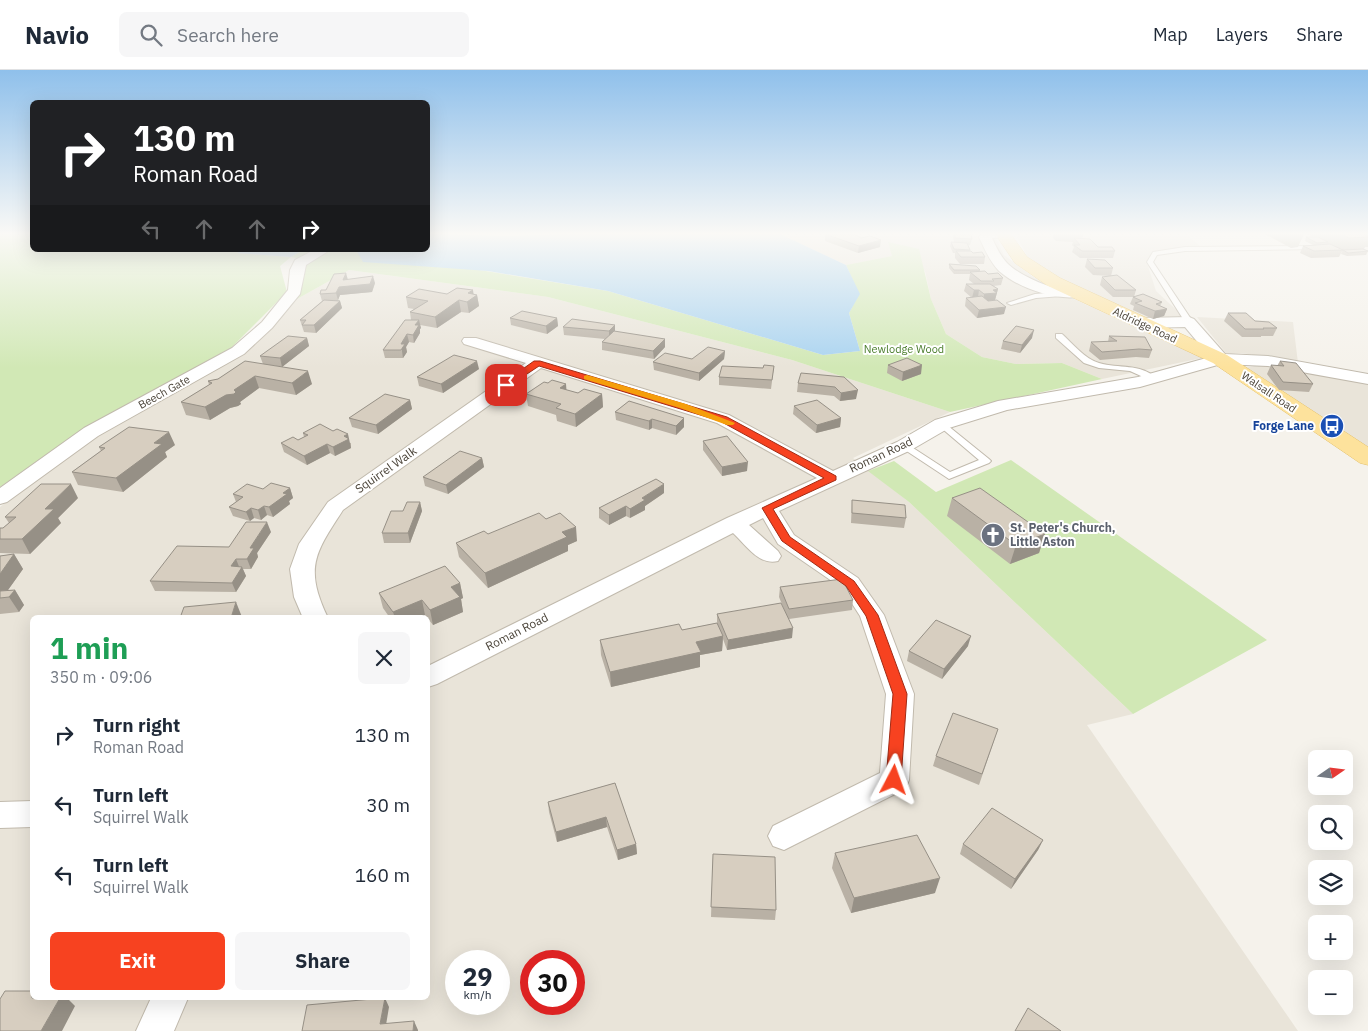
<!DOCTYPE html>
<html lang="en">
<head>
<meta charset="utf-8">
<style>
	:root { --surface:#fff; --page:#f6f6f7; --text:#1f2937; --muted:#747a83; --line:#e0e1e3; --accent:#f74220 }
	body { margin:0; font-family:"IBM Plex Sans",sans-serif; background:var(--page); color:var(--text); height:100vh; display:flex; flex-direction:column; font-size:19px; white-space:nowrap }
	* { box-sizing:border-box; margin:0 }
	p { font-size:16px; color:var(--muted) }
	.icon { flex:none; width:28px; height:28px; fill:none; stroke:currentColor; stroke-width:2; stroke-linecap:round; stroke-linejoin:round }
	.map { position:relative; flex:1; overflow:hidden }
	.sheet { position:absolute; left:30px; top:545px; width:400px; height:385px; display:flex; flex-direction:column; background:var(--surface); border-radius:8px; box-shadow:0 5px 20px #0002 }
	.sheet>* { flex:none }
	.hud { position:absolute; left:30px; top:30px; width:400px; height:152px; border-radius:8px; box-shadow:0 5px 20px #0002; background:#202124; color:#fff; overflow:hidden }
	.needle { width:32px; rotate:76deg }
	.fabs { position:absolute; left:1308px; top:680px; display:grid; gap:10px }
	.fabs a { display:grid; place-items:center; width:45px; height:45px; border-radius:8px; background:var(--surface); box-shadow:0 5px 20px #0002; font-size:25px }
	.speed { position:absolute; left:445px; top:880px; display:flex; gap:10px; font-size:25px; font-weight:700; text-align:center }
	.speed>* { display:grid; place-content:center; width:65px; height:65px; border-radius:50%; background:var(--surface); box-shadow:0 5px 20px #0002; line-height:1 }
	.speed small { font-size:12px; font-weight:400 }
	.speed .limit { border:8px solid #d22; background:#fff; color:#111 }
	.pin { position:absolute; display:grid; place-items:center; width:42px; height:42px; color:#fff; margin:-21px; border-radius:10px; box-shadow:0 2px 8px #0006 }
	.me { position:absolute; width:55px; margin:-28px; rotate:4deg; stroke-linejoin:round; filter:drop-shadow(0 0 4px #0008) }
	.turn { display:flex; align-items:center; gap:18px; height:105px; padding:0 20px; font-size:22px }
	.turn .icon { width:65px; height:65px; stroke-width:2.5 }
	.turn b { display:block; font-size:35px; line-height:42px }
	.lanes { display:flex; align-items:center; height:48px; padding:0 20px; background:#0003; justify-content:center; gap:25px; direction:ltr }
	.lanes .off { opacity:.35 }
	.round { display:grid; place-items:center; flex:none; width:52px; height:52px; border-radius:8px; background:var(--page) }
	.summary { display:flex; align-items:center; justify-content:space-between; height:85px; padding:0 20px }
	h1 { font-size:30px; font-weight:700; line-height:38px; color:#1e9e55 }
	.action { display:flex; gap:10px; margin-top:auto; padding:10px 20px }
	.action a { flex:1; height:58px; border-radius:8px; background:var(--accent); color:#fff; font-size:20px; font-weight:700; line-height:58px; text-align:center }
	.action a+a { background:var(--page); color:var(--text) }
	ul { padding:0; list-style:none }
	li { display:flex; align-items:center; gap:15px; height:70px; padding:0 20px }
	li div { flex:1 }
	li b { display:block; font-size:19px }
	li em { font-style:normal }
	header { display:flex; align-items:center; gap:30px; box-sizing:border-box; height:70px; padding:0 25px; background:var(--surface); border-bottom:1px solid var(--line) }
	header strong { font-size:24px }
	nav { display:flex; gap:28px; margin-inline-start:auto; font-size:18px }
	.search { width:350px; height:45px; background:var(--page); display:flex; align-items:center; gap:12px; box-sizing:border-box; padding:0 18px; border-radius:8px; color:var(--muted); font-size:19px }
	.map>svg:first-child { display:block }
	.residential { fill:#e9e4d9; fill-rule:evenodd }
	.green { fill:#d1e8b5 }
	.water { fill:#a9d3f0 }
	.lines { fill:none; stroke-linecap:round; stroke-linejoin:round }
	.service-casing { stroke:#c1baad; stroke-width:2 }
	.minor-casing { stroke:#c1baad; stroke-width:2 }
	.primary-casing { stroke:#e3c06b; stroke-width:1 }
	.service { fill:#fff; fill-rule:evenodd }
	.minor { fill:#fff; fill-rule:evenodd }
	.primary { fill:#fde29c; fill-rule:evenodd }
	.wall { fill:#b9b1a5 }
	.shaded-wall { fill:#969086 }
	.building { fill:#d7cec0; stroke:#969086 }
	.route { fill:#f74220; stroke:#a12b15 }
	.slow { fill:#f59e0b }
	.labels { text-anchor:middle; stroke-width:4; stroke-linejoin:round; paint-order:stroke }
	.far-street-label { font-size:11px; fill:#4a4338; stroke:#fff }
	.far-park-label { font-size:11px; fill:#497c2b; stroke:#fff }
	.transit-label { font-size:12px; font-weight:bold; fill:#164399; stroke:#fff; text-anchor:end }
	.street-label { font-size:12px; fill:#4a4338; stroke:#fff }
	.worship-label { font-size:12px; font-weight:bold; fill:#5b616d; stroke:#fff; text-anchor:start }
</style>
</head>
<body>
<header>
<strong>Navio</strong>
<div class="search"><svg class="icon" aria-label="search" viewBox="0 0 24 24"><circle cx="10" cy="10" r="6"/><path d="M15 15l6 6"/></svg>Search here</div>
<nav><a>Map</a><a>Layers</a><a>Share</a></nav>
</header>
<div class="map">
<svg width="1368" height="961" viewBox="0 0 1368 961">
	<rect width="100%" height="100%" fill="#f5f2eb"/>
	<path class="residential" d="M783,163H993L1004,185L1032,206L1072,228L1202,288L1102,309L1062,293L1016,294L982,287L946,264L931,229L925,201L888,173L893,186L846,195L780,164Z
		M1015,163H1185L1201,177L1153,183L1147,193L1156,221L1185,248L1142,250L1059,209L1029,190Z
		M349,200L548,227L792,290L950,342L853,388L909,432L1133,644L1087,655L1298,961H0V437L97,363L246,283L297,229ZM32,548H428V928H32ZM456,891H499V934H456ZM531,891H574V934H531Z
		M1197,247L1293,252L1298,293L1242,283H1226Z
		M1260,295L1368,313V381L1244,298Z"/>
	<path class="green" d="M0,163H32V180H243L238,183L291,187L303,180H318L302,189L291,187L280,196L287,222L226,283L74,366L0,417Z
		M888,172L919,179L931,229L946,264L982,287L1016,294L1062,293L1102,309L950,342L792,290L548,227L349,200L297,229L304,194L328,180H357L608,221L823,285L860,281L849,243L859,224L846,195L892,186Z
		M1011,390L1267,570L1133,644L909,432L868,401L894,391L936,422Z"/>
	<path class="water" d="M602,163L780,164L846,195L860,224L849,243L860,281L823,285L608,221L488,201L363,192L356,180H428V164H433L507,166Z
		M243,180H303L291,187L237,183Z"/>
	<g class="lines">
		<g class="service-casing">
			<path id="service" d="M1316,176L1318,177V179L1185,181L1157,185L1153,192L1193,252L1189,254L1185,252L1147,192L1153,182L1185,177Z
				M1059,222H1062V226L1036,228L1011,235L1007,233L1035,224Z
				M1056,264H1062C1073,274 1085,289 1099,293C1119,299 1140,293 1156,308L1152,311L1130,301L1099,298L1084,293L1056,268Z
				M942,351L989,389L991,391L989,393L949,409L899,376L901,374H907L950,402L979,390L939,356V352Z"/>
		</g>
		<g class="minor-casing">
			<path id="minor" d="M982,163H1008L1006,167L992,168C996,177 1001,187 1008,194C1018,204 1046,217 1060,219C1068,221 1075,218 1083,220L1085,223L1083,226C1058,232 1018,218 999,201C990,192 984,178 979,167Z
				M314,180H330L306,195L300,224L272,258L244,284L98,366L7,432L0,434V418L84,358L232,278L262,252L288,220L290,200L295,190Z
				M1189,247L1194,249L1225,284L1268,286L1368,304V314L1268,296L1221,294L1140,317L1007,340L949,358L911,380L779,441L794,465L858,508L884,545L914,624L909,710L905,719L784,780L773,776L768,766L773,756L880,703L886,624L860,546L842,518L778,474L763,448L749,455L778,481L781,486L778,491C759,496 746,475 733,463L437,614L428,617V596L727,448L817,408L717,353L541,298L343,440C315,483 304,498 328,548H303L294,527L290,499L299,474L328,432L526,293L464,274L462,271L464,268H476L729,345L833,401L897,372L935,350L998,331L1138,307L1210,287L1185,257L1141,258L1136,256L1133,253L1136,250L1141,248Z
				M32,731V757L0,758V732Z
				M151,928H188L174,961H136Z"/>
		</g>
		<g class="primary-casing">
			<path id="primary" d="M995,163H1010L1027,187L1060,208L1227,285L1368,377V395L1360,393L1213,293L1048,216L1015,193Z"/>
		</g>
		<use href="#service" class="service"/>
		<use href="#minor" class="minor"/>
		<use href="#primary" class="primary"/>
	</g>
	<path class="wall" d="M953,163L972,169L970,175H968L970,181L973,183L985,187L984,194H960L955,188V183H953L950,176L951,172L954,173L953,166Z
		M1054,163H1080L1083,166L1082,169L1098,177L1115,181L1113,188H1080L1072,182L1074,177L1072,175L1073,172L1056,171L1053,168Z
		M1263,163H1303L1304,164L1298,177L1291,178Z
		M1305,163H1368V177H1365L1364,179L1368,181L1366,185L1347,186L1341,184L1342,181L1339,187L1311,188L1300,183L1303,176L1313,175L1305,171L1306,167H1313Z
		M825,164L861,168L880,177L858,183L825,171Z
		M1087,189L1113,198L1111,206L1093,205L1085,197Z
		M949,194L980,200V202L1003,208L1001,215L993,216L998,219L995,230L1004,244L977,248L965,236L966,228H972L964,221L966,214H974L969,210L970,204H954L949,198Z
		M1102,207L1136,220L1134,227L1162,232L1160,236L1167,239L1164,246L1153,249L1133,240L1134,236L1130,234L1133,227H1113L1100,215Z
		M348,210L375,213L372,222L340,225L338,230L340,231L342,238L316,263L304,262L300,250L322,231L320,224Z
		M447,224L477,225L479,236L469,243L461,242L437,258L420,255L421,258L420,259V263L414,273L409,272L406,277L407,282L403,288H385L383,280L411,250L410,242L414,239L408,238L406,227Z
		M1228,243L1255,251L1277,258L1273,266H1261V267H1242L1224,251Z
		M510,248H557L558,256L547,264L511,255Z
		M563,257L615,261L665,277L654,289L602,280V272L605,269L564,265Z
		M1109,266L1152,280L1149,288L1136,287L1100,290L1089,281L1091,272H1108Z
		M307,268L309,276L282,297L270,295L312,314L296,325L259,318L240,332L241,334L238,336L230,338L210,350L186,345L181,332L209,315L208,311L218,309L263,294L260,286Z
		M1032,268L1020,283L1001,279L1003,271Z
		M725,281L724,289L699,311L654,300L653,292L692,289Z
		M1280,291L1313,314L1309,322L1279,320L1267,304L1271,295L1277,296Z
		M888,295L921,304L902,311L887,303Z
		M774,296L771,319L719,315V307Z
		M479,299L443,323L419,316L417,307Z
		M844,307L856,329L840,331L834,326L797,322L798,313Z
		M548,313L566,314V320L578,323L602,324L603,337L576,357L557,351L556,345L528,336L526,324Z
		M410,330L412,339L378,364L352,357L349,348Z
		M629,331L684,357L676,365L652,358L649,360L616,350L615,342Z
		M794,336L841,348L840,357L816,363L793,344Z
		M303,363L351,373V378L335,386L330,383L307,395L284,382L281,373L298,370L304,367Z
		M703,371L747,401L722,406L703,380Z
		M175,375L165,382L167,387L123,422L78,415L72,402L101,381L99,377Z
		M482,388L484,397L448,424L425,416L423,407Z
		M290,418L293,428L289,431L290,434L273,447L267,445L261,450L254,448L250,451L233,446L229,437L236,432L233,424L263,419Z
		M664,423L645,436V440L630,448L626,446L609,455L599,448V438Z
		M78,428L58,448L61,453L30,484L0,483V458H3L9,453L5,447Z
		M952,428L1045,464L1039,483L1010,494L947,446Z
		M852,430L906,448L904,458L851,453Z
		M420,432L422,441L410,473H384L382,463Z
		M546,449L577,471L568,475V481L488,518L459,487L456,473Z
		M271,462L257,483L258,487L251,499H243L246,506L236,522L155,521L150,511L229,477Z
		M14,484L23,499L8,520H15L24,535L19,542L0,544V486Z
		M460,513L463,528L461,529L463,542L433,555L425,545L418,548H390L383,538L379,523Z
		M780,517L853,530L852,540L789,549L792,568L727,580L723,569L722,581L700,585V597L611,617L601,585L600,570L682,560L717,553V544L785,542L779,527Z
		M968,576L942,609L907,591L909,581Z
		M998,659L979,715L933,696L936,686Z
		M615,713L636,774L637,784L618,790L607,757L557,772L549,742L548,732Z
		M1043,770L1038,780L1011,819L960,784L963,774Z
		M835,783L935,823L851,843L832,798Z
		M713,784L776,840L775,850L711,847Z"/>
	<path class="shaded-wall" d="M881,170L880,177L858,183L859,176Z
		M346,203L348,210L373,206L375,213L372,222L340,225L338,230L336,223Z
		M998,219L995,230L983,232L984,224L993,220Z
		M473,220L474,227L477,225L479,236L469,243L467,232L468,223Z
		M974,220H979L978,227L972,228Z
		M459,230L461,242L437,258L435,247Z
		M340,231L342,238L316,263L314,255Z
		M1006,237L1004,244L977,248L979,240Z
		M1167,239L1164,246L1153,249L1155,241Z
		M557,248L558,256L547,264L546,256Z
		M419,250L421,258L420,259V263L414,273L413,265L415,255Z
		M615,255V263L609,269V261Z
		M1034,260L1032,268L1020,283L1022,275Z
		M407,264L409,272L406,277L407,282L403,288L401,274Z
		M307,268L309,276L282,297L280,288Z
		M665,269V277L654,289L653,281Z
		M725,281L724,289L699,311V303Z
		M477,291L479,299L443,323L441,314Z
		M922,295L921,304L902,311L903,302Z
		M308,301L312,314L296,325L292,313Z
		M255,306L259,318L240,332L241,334L238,336L230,338L210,350L205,337Z
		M566,314L567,327L560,318Z
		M858,320L856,329L840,331L841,323Z
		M602,324L603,337L576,357L575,344Z
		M410,330L412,339L378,364L376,355Z
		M684,348V357L676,365V356Z
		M841,348L840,357L816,363L817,355Z
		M652,349V358L649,360V351Z
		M169,362L175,375L165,382L167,387L123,422L116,408L154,373Z
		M348,364L351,378L335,386L333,377L344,366Z
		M327,374L330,383L307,395L304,386Z
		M482,388L484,397L448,424L446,415Z
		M748,392L747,401L722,406V397Z
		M71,414L78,428L58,448L61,453L30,484L22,469L45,439Z
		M664,414V423L645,436V440L630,448V439L642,428Z
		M290,418L293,428L289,431L290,434L273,447L269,437L283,423Z
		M420,432L422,441L410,473L408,463Z
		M264,436L267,445L261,450L258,440Z
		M626,436V446L609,455V445Z
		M251,438L254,448L250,451L246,442Z
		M267,452L271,462L257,483L258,487L251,499L247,489L250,478Z
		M576,457L577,471L568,475V481L488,518L485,503L562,462Z
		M1045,464L1039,483L1010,494L1016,475Z
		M14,484L23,499L8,520H15L24,535L19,542L9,527H0V504Z
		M236,489L240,499L231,496Z
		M242,497L246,506L236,522L232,513Z
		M460,513L463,528L461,529L463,542L433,555L430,540L451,517Z
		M422,530L425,545L418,548H395L393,542Z
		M236,532L242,547V548H231Z
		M793,558L792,568L727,580L728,570Z
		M723,566L722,581L700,585V597L611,617L610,602L696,572Z
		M971,566L968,576L942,609L944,599Z
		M606,747L607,757L557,772L556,762Z
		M1043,770L1038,780L1011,819L1015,809Z
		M636,774L637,784L618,790L617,780Z
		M940,808L935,823L851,843L854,828Z
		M60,928H67L75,936L62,961H41Z
		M385,928L389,937L385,961L380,954Z
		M414,951L418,960V961H413Z"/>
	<path class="building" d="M828,163H852L861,168L870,166L881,170L859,176L825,164Z
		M955,163H971L972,169L955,168Z
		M1057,163H1080L1083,166L1058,164Z
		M1339,163H1368V164H1363L1368,166V167L1349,168Z
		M1306,167H1318L1328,172L1317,173Z
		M1074,168L1090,169L1098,177H1112L1115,181H1082L1074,175H1080Z
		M951,172L967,173L970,180L954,179Z
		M1330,174L1343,180L1314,181L1303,176Z
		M1363,179L1368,181L1348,183L1343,180Z
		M956,181H971L973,183L982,182L985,187H961Z
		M1087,189L1105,190L1113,198H1095Z
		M949,194L976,196L980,200H954Z
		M985,201L988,204L998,203L1003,208L992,209L994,211H981L970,202Z
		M346,203L343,210L373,206L370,214L339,217L336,223L320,224L321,220H326L334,204Z
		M1117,205L1136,220H1115L1102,207Z
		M966,214H990L998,219L993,220L997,223L984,224L979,220H974Z
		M457,218L473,220L468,223L477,225L467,232L459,230L435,247L410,242L428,231L406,227L419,219L447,224Z
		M1143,224L1162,232L1156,234L1167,239L1155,241L1135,233L1142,231L1133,227Z
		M982,226L988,231L997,230L1006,237L979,240L966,228Z
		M324,230L340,231L314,255H302L306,250H300Z
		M522,241L557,248L546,256L510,248Z
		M1228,243H1246L1255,251L1269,252L1277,258H1263L1264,259H1245Z
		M572,249L615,255L609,261L563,257Z
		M405,250H419L415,255H419L413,265L407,264L401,274H405L401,280H383Z
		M1016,256L1034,260L1022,275L1003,271Z
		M614,261L665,269L653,281L602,272Z
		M288,266L307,268L280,288L260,286Z
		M1109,266L1145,267L1152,280L1139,279L1102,282L1091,272L1117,271Z
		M708,277L725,281L699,303L653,292L665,283L692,289Z
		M454,285L477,291L441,314L417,307Z
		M907,288L922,295L903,302L888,295Z
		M245,291L308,301L292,313L255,306L234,320L236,322L234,324L226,325L205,337L181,332L212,313L208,311L218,309Z
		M1280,291L1296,293L1313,314L1283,312L1271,295L1284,296Z
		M764,295L774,296L772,310L719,307L722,296L763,298Z
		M801,303L844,307L858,320L841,323L835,317L798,313Z
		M552,310L566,314L560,318L578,323L584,319L602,324L575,344L556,338L561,334L526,324L544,312L548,313Z
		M385,324L410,330L376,355L349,348Z
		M817,330L841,348L817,355L794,336Z
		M629,331L684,348L676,356L652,349L649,351L615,342Z
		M320,354L333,361L337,359L348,364L344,366L349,369L333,377L327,374L304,386L281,373L293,367L298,370L308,365L303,363Z
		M129,357L169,362L154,373L162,374L116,408L72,402L105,378L99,377Z
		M727,366L748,392L722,397L703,371Z
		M460,381L482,388L446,415L423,407Z
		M656,409L664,414L642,428L645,430L630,439L626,436L609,445L599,438Z
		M271,413L290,418L283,423L287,424L269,437L264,436L258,440L251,438L246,442L229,437L243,427L233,424L247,414L263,419Z
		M41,414H71L45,439H54L22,469H0V458H3L16,447H5Z
		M980,418L1045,464L1016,475L952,428Z
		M852,430L905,435L906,448L852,443Z
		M407,432H420L408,463H382L391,441H403Z
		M539,443L546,449L560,443L576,457L562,462L567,467L485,503L456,473L484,461L488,464Z
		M246,452H267L250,478H254L247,489H236L231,496L242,497L232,513L150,511L177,476L229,477Z
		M14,484L0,504V486Z
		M445,496L460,513L451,517L460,527L430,540L422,530L393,542L379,523Z
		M842,509L853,530L789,539L780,517Z
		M15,520L9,527L0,528V521Z
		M236,532L231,548H203V546L180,548L184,537Z
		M781,533L793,558L728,570L717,544Z
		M936,550L971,566L944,599L909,581Z
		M717,553L723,566L696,572L701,582L610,602L600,570L679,554L682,560Z
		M953,643L998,659L982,704L936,686Z
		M615,713L636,774L617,780L606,747L556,762L548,732Z
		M992,738L1043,770L1015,809L963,774Z
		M917,765L940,808L854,828L835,783Z
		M713,784L775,787L776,840L711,837Z
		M5,921H32V928H60L41,961H0V929Z
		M383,928H385L380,954L414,951L413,961H302L307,935Z
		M1028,938L1061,961H1015Z"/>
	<linearGradient id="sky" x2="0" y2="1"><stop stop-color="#8fc0eb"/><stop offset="0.55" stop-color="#faf9f6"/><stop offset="1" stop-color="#faf9f6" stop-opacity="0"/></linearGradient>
	<rect width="1368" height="298" fill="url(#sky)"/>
	<path class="route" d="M534,291H540L727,347L836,406V410L773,439L790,467L854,511L878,545L907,624L901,710L899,715L894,717L889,715L886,710L893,624L866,546L846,516L782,471L762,438L824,408L720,351L539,296L509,316H503V313Z"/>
	<path class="slow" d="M587,305L686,334L735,353L733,355H727L680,338L584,309V306Z"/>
	<defs>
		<g id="bus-disc" transform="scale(1.25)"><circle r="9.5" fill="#1a4fb4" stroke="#fff"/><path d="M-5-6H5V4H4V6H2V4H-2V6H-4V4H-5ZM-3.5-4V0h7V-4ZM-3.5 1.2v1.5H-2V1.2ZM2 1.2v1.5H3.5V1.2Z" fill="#fff"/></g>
		<g id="church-disc" transform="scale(1.25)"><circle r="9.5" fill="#6b7280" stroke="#fff"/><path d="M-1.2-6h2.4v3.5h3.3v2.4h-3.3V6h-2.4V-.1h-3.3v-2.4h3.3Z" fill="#fff"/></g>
	</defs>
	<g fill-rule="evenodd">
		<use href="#bus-disc" x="1332" y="356"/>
		<use href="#church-disc" x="993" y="465"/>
	</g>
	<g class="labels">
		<g class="far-street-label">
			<text transform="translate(1145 255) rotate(25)" y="4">Aldridge Road</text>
			<text transform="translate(164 322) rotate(-29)" y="4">Beech Gate</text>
			<text transform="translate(1269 322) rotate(34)" y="4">Walsall Road</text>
		</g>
		<g class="far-park-label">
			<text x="904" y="283">Newlodge Wood</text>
		</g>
		<g class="transit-label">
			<text x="1314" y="360">Forge Lane</text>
		</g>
		<g class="street-label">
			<text transform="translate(881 385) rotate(-25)" y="4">Roman Road</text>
			<text transform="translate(386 400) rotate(-35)" y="4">Squirrel Walk</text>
			<text transform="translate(517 562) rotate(-27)" y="4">Roman Road</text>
		</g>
		<g class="worship-label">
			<text x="1010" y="462">St. Peter's Church,<tspan x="1010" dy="14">Little Aston</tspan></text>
		</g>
	</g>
</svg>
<div class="fabs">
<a><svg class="needle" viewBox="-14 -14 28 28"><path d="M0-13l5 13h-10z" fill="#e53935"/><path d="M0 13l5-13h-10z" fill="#747a83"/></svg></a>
<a><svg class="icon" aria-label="search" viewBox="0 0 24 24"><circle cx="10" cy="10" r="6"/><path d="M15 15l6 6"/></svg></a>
<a><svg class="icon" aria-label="layers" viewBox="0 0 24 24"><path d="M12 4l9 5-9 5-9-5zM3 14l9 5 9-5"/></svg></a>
<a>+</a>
<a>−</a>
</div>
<div class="speed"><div>29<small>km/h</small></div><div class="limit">30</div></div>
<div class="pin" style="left:506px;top:315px;background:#d93025"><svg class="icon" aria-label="arrive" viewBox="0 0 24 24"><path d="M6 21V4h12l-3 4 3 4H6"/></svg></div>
<svg class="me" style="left:894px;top:710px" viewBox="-20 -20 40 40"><path d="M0-17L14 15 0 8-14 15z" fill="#f74220" stroke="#fff" stroke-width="4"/></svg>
<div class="hud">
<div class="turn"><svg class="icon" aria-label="right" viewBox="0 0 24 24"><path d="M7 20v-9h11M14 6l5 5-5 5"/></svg><div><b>130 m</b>Roman Road</div></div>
<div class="lanes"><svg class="icon off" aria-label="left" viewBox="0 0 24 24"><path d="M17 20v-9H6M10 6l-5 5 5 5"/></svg><svg class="icon off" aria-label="ahead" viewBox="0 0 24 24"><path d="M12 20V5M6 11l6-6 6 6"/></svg><svg class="icon off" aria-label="ahead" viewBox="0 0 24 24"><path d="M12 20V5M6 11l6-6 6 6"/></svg><svg class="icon" aria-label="right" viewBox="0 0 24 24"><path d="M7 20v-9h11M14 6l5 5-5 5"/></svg></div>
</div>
<section class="sheet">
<div class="summary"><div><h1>1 min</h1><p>350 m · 09:06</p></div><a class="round"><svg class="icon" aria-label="close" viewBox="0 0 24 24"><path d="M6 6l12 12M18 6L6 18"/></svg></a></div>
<ul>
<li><svg class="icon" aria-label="right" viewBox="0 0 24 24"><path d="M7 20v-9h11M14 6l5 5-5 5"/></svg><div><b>Turn right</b><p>Roman Road</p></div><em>130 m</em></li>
<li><svg class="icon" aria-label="left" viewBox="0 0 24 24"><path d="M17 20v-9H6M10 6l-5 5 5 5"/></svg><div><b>Turn left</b><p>Squirrel Walk</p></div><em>30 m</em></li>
<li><svg class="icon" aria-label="left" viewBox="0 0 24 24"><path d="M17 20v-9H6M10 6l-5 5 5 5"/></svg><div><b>Turn left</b><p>Squirrel Walk</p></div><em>160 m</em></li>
</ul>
<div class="action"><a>Exit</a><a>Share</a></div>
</section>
</div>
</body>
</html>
